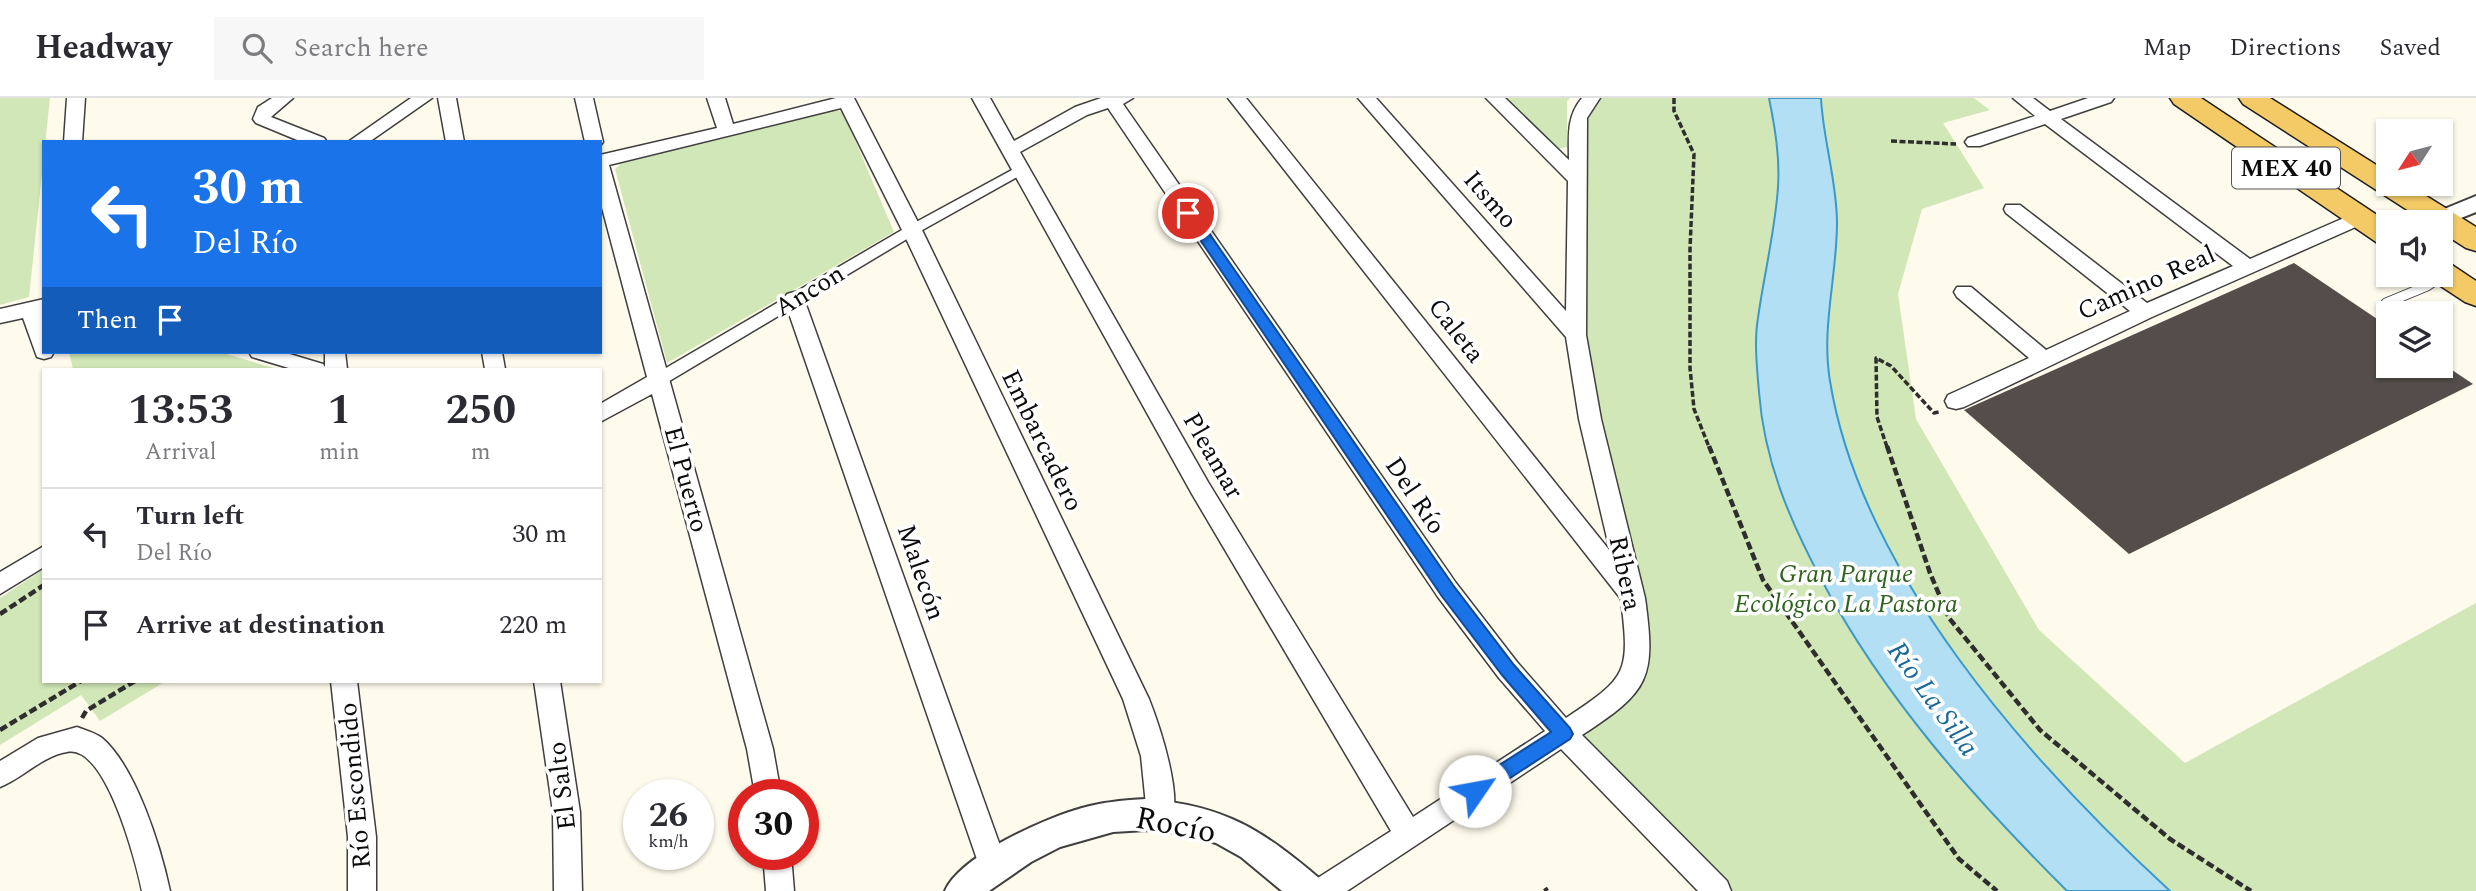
<!DOCTYPE html>
<html lang="en">
<head>
<meta charset="utf-8">
<style>
	:root { --surface:#fff; --page:#f7f7f7; --text:#2b2b33; --muted:#7c7c81; --line:#e1e1e2 }
	body { margin:0; font-family:Spectral,serif; background:var(--page); color:var(--text); height:100vh; display:flex; flex-direction:column; font-size:26px; white-space:nowrap }
	* { box-sizing:border-box; margin:0 }
	p { font-size:23px; color:var(--muted) }
	.icon { flex:none; width:38px; height:38px; fill:none; stroke:currentColor; stroke-width:2; stroke-linecap:round; stroke-linejoin:round }
	.map { position:relative; flex:1; overflow:hidden }
	.panel { position:absolute; left:42px; top:270px; width:560px; height:315px; display:flex; flex-direction:column; background:var(--surface); border-radius:0px; box-shadow:0 2px 5px #0004 }
	.panel>* { flex:none }
	.hud { position:absolute; left:42px; top:42px; width:560px; height:214px; border-radius:0px; box-shadow:0 2px 5px #0004; background:#1a73e8; color:#fff; overflow:hidden }
	.needle { width:46px; rotate:234deg }
	.tools { position:absolute; left:2376px; top:21px; display:grid; gap:14px }
	.tools a { display:grid; place-items:center; width:77px; height:77px; border-radius:0px; background:var(--surface); box-shadow:0 2px 5px #0004; font-size:35px }
	.speed { position:absolute; left:623px; top:681px; display:flex; gap:14px; font-size:35px; font-weight:700; text-align:center }
	.speed>* { display:grid; place-content:center; width:91px; height:91px; border-radius:50%; background:var(--surface); box-shadow:0 2px 5px #0004; line-height:1 }
	.speed small { font-size:18px; font-weight:400 }
	.speed .limit { border:10px solid #d22; background:#fff; color:#111 }
	.pin { position:absolute; display:grid; place-items:center; width:60px; height:60px; color:#fff; margin:-30px; border:4px solid #fff; border-radius:50%; box-shadow:0 2px 7px #0007 }
	.me { position:absolute; width:77px; margin:-38px; rotate:57deg; stroke-linejoin:round; filter:drop-shadow(0 0 5px #0008) }
	.turn { display:flex; align-items:center; gap:24px; height:147px; padding:0 35px; font-size:32px }
	.turn .icon { width:91px; height:91px; stroke-width:2.5 }
	.turn b { display:block; font-size:49px; line-height:60px }
	.then { display:flex; align-items:center; height:66px; padding:0 35px; background:#0003; gap:14px; font-size:26px }
	.eta { display:flex; justify-content:space-evenly; align-items:center; height:119px; text-align:center }
	.eta b { font-size:42px; font-weight:700; line-height:49px }
	ul { padding:0; list-style:none }
	li { display:flex; align-items:center; gap:21px; height:91px; padding:0 35px; border-top:2px solid var(--line) }
	li div { flex:1 }
	li b { display:block; font-size:26px }
	li em { font-style:normal }
	header { display:flex; align-items:center; gap:42px; box-sizing:border-box; height:98px; padding:0 35px; background:var(--surface); border-bottom:2px solid var(--line) }
	header strong { font-size:33px }
	nav { display:flex; gap:38px; margin-inline-start:auto; font-size:24px }
	.search { width:490px; height:63px; background:var(--page); display:flex; align-items:center; gap:18px; box-sizing:border-box; padding:0 24px; border-radius:0px; color:var(--muted); font-size:26px }
	.map>svg:first-child { display:block }
	.green { fill:#d2e7b7 }
	.water { fill:#b2dff4; stroke:#3c98c8; stroke-width:2 }
	.building { fill:#544d49 }
	.lines { fill:none; stroke-linecap:round; stroke-linejoin:round }
	.service-casing { stroke:#3f3f3f; stroke-width:11 }
	.pedestrian-casing { stroke:#3f3f3f; stroke-width:3 }
	.minor-casing { stroke:#3f3f3f; stroke-width:3 }
	.tertiary-casing { stroke:#3f3f3f; stroke-width:4 }
	.primary-casing { stroke:#1d1d1d; stroke-width:3 }
	.path-far1 { stroke:#2e2e2e; stroke-width:3.5; stroke-dasharray:6 2.5; stroke-linecap:butt }
	.path { stroke:#2e2e2e; stroke-width:4.5; stroke-dasharray:8 3.5; stroke-linecap:butt }
	.service { stroke:#fff; stroke-width:9 }
	.pedestrian { fill:#fff; fill-rule:evenodd }
	.minor { fill:#fff; fill-rule:evenodd }
	.tertiary { fill:#fff; fill-rule:evenodd }
	.primary { fill:#f4ca66; fill-rule:evenodd }
	.route { fill:#1a73e8; stroke:#114b97; stroke-width:2 }
	.labels { text-anchor:middle; stroke-width:7; stroke-linejoin:round; paint-order:stroke }
	.shield { fill:#fff; stroke:#555; stroke-width:2 }
	.shield-label { font-size:24px; font-weight:bold; fill:#0c0c0c }
	.street-label { font-size:26px; fill:#0c0c0c; stroke:#fff }
	.park-label { font-size:26px; font-style:italic; fill:#30611f; stroke:#fff }
	.water-label { font-size:28px; font-style:italic; fill:#1a6899; stroke:#fff }
	.near-street-label { font-size:32px; fill:#0c0c0c; stroke:#fff }
</style>
</head>
<body>
<header>
<strong>Headway</strong>
<div class="search"><svg class="icon" aria-label="search" viewBox="0 0 24 24"><circle cx="10" cy="10" r="6"/><path d="M15 15l6 6"/></svg>Search here</div>
<nav><a>Map</a><a>Directions</a><a>Saved</a></nav>
</header>
<div class="map">
<svg width="2476" height="793" viewBox="0 0 2476 793">
	<rect width="100%" height="100%" fill="#fefaec"/>
	<path class="green" d="M0,0H50L29,199L0,207Z
		M1502,0H1570L1567,3V49L1557,51Z
		M1591,0H1974L1990,12L1943,25L1984,90L1922,111L1898,196L1916,321L2039,532L2185,665L2476,505V793H1717L1564,636L1637,569L1581,279L1578,20Z
		M832,12L843,14L894,134L667,265L615,71L622,65Z
		M69,254H220L277,271H73Z
		M44,471V583H166L100,623L81,597L0,647V500Z"/>
	<path class="water" d="M1769,0H1821C1823,42 1837,83 1837,125C1837,178 1821,230 1830,283C1861,475 2031,665 2170,793H2067C1973,699 1885,601 1822,483C1790,423 1764,363 1759,294C1757,271 1754,243 1758,220C1764,176 1775,134 1778,89C1780,59 1775,30 1769,0Z"/>
	<path class="building" d="M2294,165L2389,229V268H2446L2473,286L2129,456L1964,312Z"/>
	<g class="lines">
		<g class="service-casing">
			<path id="service" d="M2386,205L2427,188L2445,176"/>
		</g>
		<g class="pedestrian-casing">
			<path id="pedestrian" d="M1021,67L1026,68V74L917,135L666,285H654L652,281L654,277L907,129Z"/>
		</g>
		<g class="minor-casing">
			<path id="minor" d="M67,0H85L82,44H64Z
				M272,0H293L271,19L324,40L327,44H302L256,25L253,21L258,9Z
				M411,0H432L369,44H348Z
				M438,0H456L464,44H446Z
				M575,0H593L603,44L600,48V44H585Z
				M707,0H725L733,26L836,0H854L922,132L1149,601C1160,629 1183,698 1171,726L1161,730L1151,726L1147,717L1141,658L1123,601L902,132L841,10L609,67L773,651L781,696H755L747,651L652,296L600,324V306L647,279L600,102V57L717,30Z
				M972,0H990L1014,43L1075,9L1101,0H1133L1123,6L1456,485L1517,564L1566,620C1628,579 1630,575 1621,501L1228,0H1246L1610,453L1579,321L1566,239L1358,0H1376L1566,213L1568,83L1486,0H1505L1569,62C1569,39 1566,19 1582,0H1600L1587,20L1586,237L1601,321L1645,500C1656,580 1650,593 1582,637L1727,783L1731,793H1698L1561,651L1347,793H1309L1313,783L1391,733L1192,396ZM1108,10L1438,499L1499,580L1545,633L1413,719L1208,384L1020,54L1087,17Z
				M2013,0H2033L2050,13L2088,0H2114L2111,4L2061,21L2250,161L2353,116H2367L2369,120L2367,124L2152,219L1964,309L1956,311L1948,309L1945,303L1948,297L2029,260L1957,199L1954,194L1957,189H1971L2046,252L2130,213L2006,115L2004,111L2006,107H2020L2147,205L2233,168L2045,26L1980,48H1968L1965,44L1968,40L2035,18Z
				M794,194L801,196L804,201L1007,767L1003,776L993,780L983,776L979,767L784,201L787,196Z
				M44,201V254H54L51,259L44,261L37,259L23,220L0,225V211Z
				M249,254H283L323,266L325,269V254H345L347,271H292L252,259Z
				M482,254H502L505,271H485Z
				M44,448V469L0,496V474Z
				M331,583H357L376,739V793H348V739Z
				M534,583H560L580,714L582,793H554L553,714Z
				M77,629C85,632 95,635 102,640C136,669 161,750 170,793H142C136,764 106,646 67,654C42,658 23,680 0,689V663L38,640Z
				M763,756H791L794,793H766Z"/>
		</g>
		<g class="tertiary-casing">
			<path id="tertiary" d="M2476,98V114L2441,128V124H2430L2428,121L2432,116Z
				M1146,701C1225,708 1261,731 1320,781L1325,793H1282L1241,759L1216,745L1180,735L1146,732L1113,734L1060,749L1031,764L989,793H945C960,758 1045,720 1082,710C1103,704 1124,702 1146,701Z"/>
		</g>
		<g class="primary-casing">
			<path id="primary" d="M2170,0H2201L2389,125V149L2379,146L2174,6Z
				M2239,0H2270L2389,75V86H2407L2476,129V153L2466,150L2441,134V124H2426L2243,6Z
				M2441,164L2452,167L2476,183V208L2465,204L2430,181L2428,177H2441Z"/>
		</g>
		<path class="path-far1" d="M1674,0V13L1694,56L1690,151V270L1694,311L1709,349
			M1891,43L1956,46
			M1887,349L1877,319L1876,260L1891,268L1934,315L1939,314"/>
		<path class="path" d="M1709,348L1763,482L1959,761L1997,793
			M1887,348L1930,475L1949,520L2040,632L2170,741L2251,793
			M0,516L44,487
			M82,620L86,613L135,583
			M0,632L81,583
			M1545,790L1547,793"/>
		<use href="#service" class="service"/>
		<use href="#pedestrian" class="pedestrian"/>
		<use href="#minor" class="minor"/>
		<use href="#tertiary" class="tertiary"/>
		<use href="#primary" class="primary"/>
	</g>
	<path class="route" d="M1188,111L1193,112L1453,487L1514,567L1570,630L1573,636L1570,641L1481,699L1475,702L1468,699L1465,693L1468,687L1551,634L1502,577L1441,497L1184,118V112Z"/>
	<g class="labels">
		<rect class="shield" x="2232" y="49.5" width="108" height="41" rx="5"/>
		<g class="shield-label">
			<text x="2286" y="78">MEX 40</text>
		</g>
		<g class="street-label">
			<text transform="translate(1491 101) rotate(49)" y="9">Itsmo</text>
			<text transform="translate(2146 184) rotate(-24)" y="9">Camino Real</text>
			<text transform="translate(809 192) rotate(-31)" y="9">Ancon</text>
			<text transform="translate(1457 232) rotate(52)" y="9">Caleta</text>
			<text transform="translate(1043 342) rotate(64)" y="9">Embarcadero</text>
			<text transform="translate(1214 357) rotate(60)" y="9">Pleamar</text>
			<text transform="translate(687 381) rotate(75)" y="9">El Puerto</text>
			<text transform="translate(1416 397) rotate(56)" y="9">Del Río</text>
			<text transform="translate(922 474) rotate(71)" y="9">Malecón</text>
			<text transform="translate(1626 475) rotate(78)" y="9">Ribera</text>
			<text transform="translate(354 688) rotate(-95)" y="9">Río Escondido</text>
			<text transform="translate(561 688) rotate(-97)" y="9">El Salto</text>
		</g>
		<g class="park-label">
			<text x="1846" y="484">Gran Parque<tspan x="1846" dy="30">Ecológico La Pastora</tspan></text>
		</g>
		<g class="water-label">
			<text transform="translate(1934 600) rotate(54)" y="10">Río La Silla</text>
		</g>
		<g class="near-street-label">
			<text transform="translate(1176 726) rotate(11)" y="11">Rocío</text>
		</g>
	</g>
</svg>
<div class="tools">
<a><svg class="needle" viewBox="-14 -14 28 28"><path d="M0-13l5 13h-10z" fill="#e53935"/><path d="M0 13l5-13h-10z" fill="#7c7c81"/></svg></a>
<a><svg class="icon" aria-label="sound" viewBox="0 0 24 24"><path d="M4 9h4l5-4v14l-5-4H4zM17 9q2 3 0 6"/></svg></a>
<a><svg class="icon" aria-label="layers" viewBox="0 0 24 24"><path d="M12 4l9 5-9 5-9-5zM3 14l9 5 9-5"/></svg></a>
</div>
<div class="speed"><div>26<small>km/h</small></div><div class="limit">30</div></div>
<div class="pin" style="left:1188px;top:115px;background:#d93025"><svg class="icon" aria-label="arrive" viewBox="0 0 24 24"><path d="M6 21V4h12l-3 4 3 4H6"/></svg></div>
<svg class="me" style="left:1475px;top:693px" viewBox="-20 -20 40 40"><circle r="19" fill="#fff"/><path d="M0-13L10 11 0 6-10 11z" fill="#1a73e8"/></svg>
<div class="hud">
<div class="turn"><svg class="icon" aria-label="left" viewBox="0 0 24 24"><path d="M17 20v-9H6M10 6l-5 5 5 5"/></svg><div><b>30 m</b>Del Río</div></div>
<div class="then">Then<svg class="icon" aria-label="arrive" viewBox="0 0 24 24"><path d="M6 21V4h12l-3 4 3 4H6"/></svg></div>
</div>
<section class="panel">
<div class="eta">
<div><b>13:53</b><p>Arrival</p></div>
<div><b>1</b><p>min</p></div>
<div><b>250</b><p>m</p></div>
</div>
<ul>
<li><svg class="icon" aria-label="left" viewBox="0 0 24 24"><path d="M17 20v-9H6M10 6l-5 5 5 5"/></svg><div><b>Turn left</b><p>Del Río</p></div><em>30 m</em></li>
<li><svg class="icon" aria-label="arrive" viewBox="0 0 24 24"><path d="M6 21V4h12l-3 4 3 4H6"/></svg><div><b>Arrive at destination</b></div><em>220 m</em></li>
</ul>
</section>
</div>
</body>
</html>
